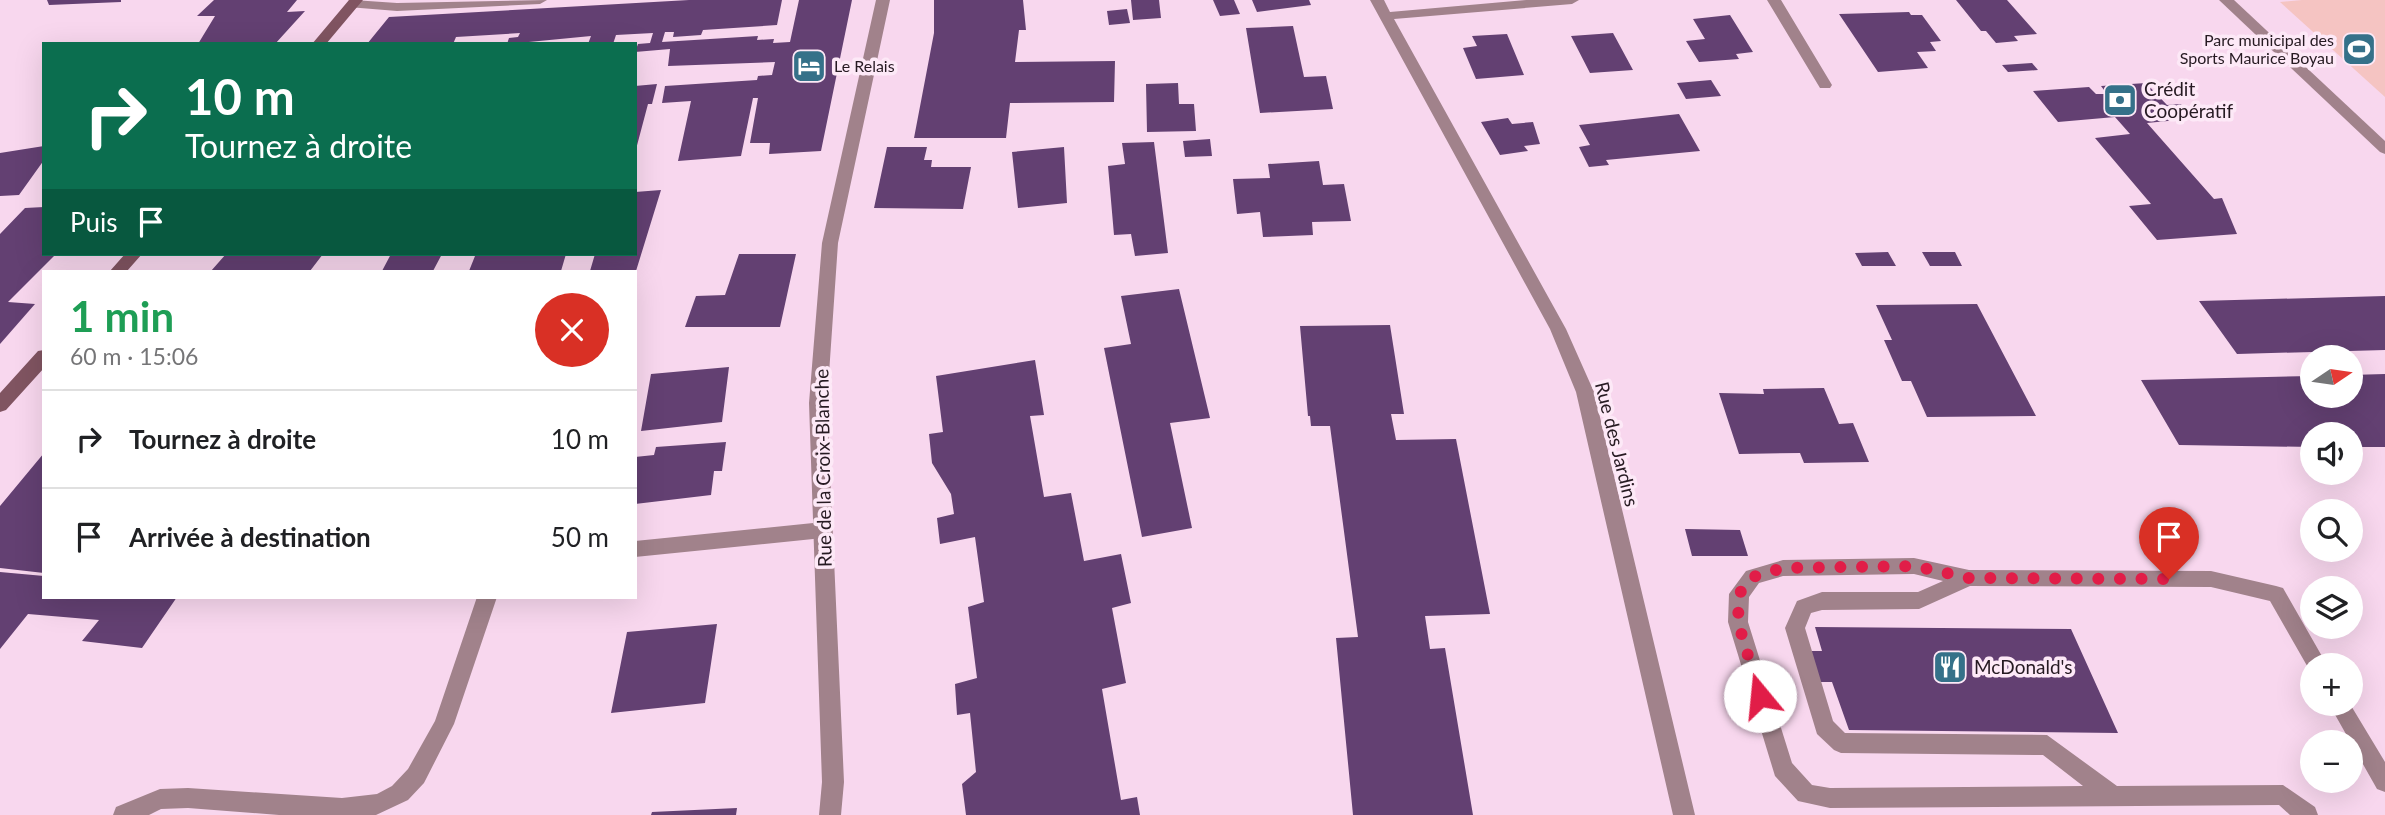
<!DOCTYPE html>
<html lang="fr">
<head>
<meta charset="utf-8">
<style>
	:root { --surface:#fff; --page:#f6f6f6; --text:#202124; --muted:#757577; --line:#e0e0e0 }
	body { margin:0; font-family:Lato,sans-serif; background:var(--page); color:var(--text); height:100vh; display:flex; flex-direction:column; font-size:26px; white-space:nowrap }
	* { box-sizing:border-box; margin:0 }
	p { font-size:23px; color:var(--muted) }
	.icon { flex:none; width:38px; height:38px; fill:none; stroke:currentColor; stroke-width:2; stroke-linecap:round; stroke-linejoin:round }
	.map { position:relative; flex:1; overflow:hidden }
	.drawer { position:absolute; left:42px; top:270px; width:595px; height:329px; display:flex; flex-direction:column; background:var(--surface); border-radius:0px; box-shadow:0 7px 28px #0002 }
	.drawer>* { flex:none }
	.banner { position:absolute; left:42px; top:42px; width:595px; height:214px; border-radius:0px; box-shadow:0 7px 28px #0002; background:#0b6e4f; color:#fff; overflow:hidden }
	.needle { width:46px; rotate:77deg }
	.fabs { position:absolute; left:2300px; top:345px; display:grid; gap:14px }
	.fabs a { display:grid; place-items:center; width:63px; height:63px; border-radius:50%; background:var(--surface); box-shadow:0 7px 28px #0002; font-size:35px }
	.pin { position:absolute; display:grid; place-items:center; width:60px; height:60px; color:#fff; margin:-72px -30px; border-radius:50% 50% 50% 0; rotate:-45deg; box-shadow:0 0 7px #0007 }
	.pin .icon { rotate:45deg }
	.me { position:absolute; width:77px; margin:-38px; rotate:343deg; stroke-linejoin:round; filter:drop-shadow(0 0 5px #0008) }
	.turn { display:flex; align-items:center; gap:24px; height:147px; padding:0 28px; font-size:32px }
	.turn .icon { width:91px; height:91px; stroke-width:2.5 }
	.turn b { display:block; font-size:49px; line-height:60px }
	.then { display:flex; align-items:center; height:66px; padding:0 28px; background:#0003; gap:14px; font-size:26px }
	.round { display:grid; place-items:center; flex:none; width:74px; height:74px; border-radius:37px; background:var(--page) }
	.headline { display:flex; align-items:center; justify-content:space-between; height:119px; padding:0 28px }
	h1 { font-size:42px; font-weight:700; line-height:52px; color:#1e9e55 }
	ul { padding:0; list-style:none }
	li { display:flex; align-items:center; gap:21px; height:98px; padding:0 28px; border-top:2px solid var(--line) }
	li div { flex:1 }
	li b { display:block; font-size:26px }
	li em { font-style:normal }
	.map>svg:first-child { display:block }
	.green { fill:#f5c4c2 }
	.building { fill:#634072 }
	.lines { fill:none; stroke-linecap:round; stroke-linejoin:round }
	.service { fill:#a1828b; fill-rule:evenodd }
	.minor { fill:#a1828b; fill-rule:evenodd }
	.tertiary { fill:#a1828b; fill-rule:evenodd }
	.secondary { fill:#805461; fill-rule:evenodd }
	.route { stroke:#e11d48; stroke-width:12; stroke-dasharray:0 21.6 }
	.labels { text-anchor:middle; stroke-width:7; stroke-linejoin:round; paint-order:stroke }
	.far-poi-label { font-size:16px; fill:#261a22; stroke:#fde9f7; text-anchor:end }
	.poi-label { font-size:19px; fill:#261a22; stroke:#fde9f7; text-anchor:start }
	.street-label { font-size:19px; fill:#261a22; stroke:#fde9f7 }
</style>
</head>
<body>
<div class="map">
<svg width="2385" height="815" viewBox="0 0 2385 815">
	<rect width="100%" height="100%" fill="#f8d7ee"/>
	<path class="green" d="M2302,0H2385V97L2280,2Z"/>
	<path class="building" d="M47,0H121V2L49,5Z
		M214,0H297L287,12L305,11L275,44H198L215,16H197Z
		M689,0H782L777,25L703,30L701,35L673,37L674,32H665L662,42L758,36L757,40L774,39L773,43L790,42L799,0H852L821,151L769,154L770,143H750L758,98H753L741,156L678,161L691,101L662,103L665,86L757,80L758,76L772,75L775,62L668,66L670,49L635,52L638,44L650,43L653,33L616,35L613,44H588L591,36L507,44L509,38L518,37L520,33L456,37L453,44H367L389,17Z
		M934,0H1023L1026,30H1019L1015,62L1115,61L1114,102L1010,103L1006,138H914L934,33Z
		M1131,0H1159L1161,18L1133,20Z
		M1213,0H1234L1240,14L1220,16Z
		M1252,0H1309L1311,5L1257,12Z
		M1956,0H2007L2037,34L2014,36L2018,41L1996,43L1986,31H1981Z
		M1127,9L1130,23L1109,25L1107,11Z
		M1909,12L1911,15H1922L1941,41L1930,42L1936,51L1917,52L1928,68L1878,72L1839,14Z
		M1730,15L1753,52L1736,54L1739,59L1699,62L1686,41L1705,39L1693,19Z
		M1293,26L1304,77L1326,76L1333,109L1260,113L1246,28Z
		M1613,33L1633,70L1590,73L1571,36Z
		M1507,34L1524,75L1476,79L1463,48L1477,46L1472,36Z
		M2032,63L2038,70L2008,72L2002,65Z
		M1711,80L1721,96L1686,99L1677,83Z
		M1178,83L1179,104H1194L1196,131L1147,132L1146,84Z
		M2146,83L2167,105L2181,104L2188,119L2147,123L2214,199L2222,198L2237,234L2157,240L2129,206L2151,204L2095,138L2130,134L2115,117L2058,122L2033,91L2089,87L2096,94H2107L2101,86Z
		M657,84L652,104H648L635,153V86Z
		M1679,114L1700,151L1606,160L1609,165L1589,167L1579,147L1590,145L1579,125Z
		M1508,118L1512,124L1533,122L1540,144L1524,146L1528,151L1500,155L1481,122Z
		M1210,139L1212,156L1185,157L1183,141Z
		M1154,142L1168,253L1135,256L1131,234L1114,235L1108,166L1125,164L1122,143Z
		M44,146V160L19,195L0,196V153Z
		M887,147H927L924,160H932L931,167H971L963,209L874,208Z
		M1064,147L1067,203L1018,208L1012,152Z
		M1319,161L1323,185L1344,184L1351,221L1312,222L1313,235L1263,237L1260,212L1237,214L1233,179L1270,178L1268,164Z
		M661,190L636,271H590L595,254H635V192Z
		M44,207V254H56L8,302L35,304L0,344V234L25,208Z
		M1888,252L1896,266H1862L1855,253Z
		M1922,252H1955L1962,266H1930Z
		M226,254H323L310,271H211Z
		M391,254H442L433,271H382Z
		M503,254H566L561,271H469L475,256Z
		M739,254H796L780,327H685L696,296L725,295Z
		M1179,289L1210,418L1170,423L1192,528L1142,537L1104,348L1131,344L1121,296Z
		M2385,296V350L2237,354L2199,301Z
		M1977,304L2036,416L1927,417L1911,381H1902L1884,340H1892L1876,305Z
		M1390,325L1404,414H1391L1396,440L1456,439L1490,614L1425,616L1430,649L1445,648L1473,815H1353L1336,638L1358,637L1330,426H1311L1310,416H1308L1300,326Z
		M1035,360L1044,415L1030,416L1044,497L1071,493L1084,561L1121,554L1131,603L1112,608L1126,683L1102,689L1121,800L1137,797L1140,815H966L962,784L976,772L970,713L957,715L955,684L977,678L968,607L984,602L975,537L940,544L937,518L954,514L951,494L932,463L929,434L943,432L936,376Z
		M729,367L722,422L641,431L651,374Z
		M2385,374V447H2350V434H2312V447L2179,445L2141,380L2312,376V396H2350V375Z
		M1824,388L1839,424L1853,423L1869,462L1804,463L1800,453L1739,454L1719,393L1764,394L1763,389Z
		M726,442L722,471H714L711,495L635,504V457L654,455L656,447Z
		M44,453V573L0,568V506Z
		M1685,529L1740,530L1748,556H1692Z
		M0,572L44,576V597H177L142,648L82,641L99,620L28,614L0,649Z
		M717,624L705,703L611,713L627,632Z
		M1815,627L2071,629L2118,733L1849,730L1832,682H1817L1808,651H1822Z
		M737,808L736,815H651L652,812Z"/>
	<g class="lines">
		<path class="service" d="M823,522L830,524L832,530L830,536L823,538L635,557V541Z
			M1914,558L1969,570L2211,571L2276,586L2283,588L2327,665H2312L2310,671L2270,601L2211,587L1970,586L1919,609L1822,610L1811,613L1805,628L1833,721L1845,733L2047,735L2117,786L2283,785L2315,807L2318,815H2290L2279,805L1830,808L1798,801L1775,776L1728,622L1729,594L1746,571L1783,560ZM1914,574L1943,581L1918,592H1822L1797,601L1785,628L1817,734L1834,750L1841,753L2043,755L2083,786L1830,788L1812,785L1792,763L1748,622L1749,597L1759,583L1783,576Z
			M477,597H497L454,724L424,783L408,800L376,815H279L188,808L161,809L149,815H113L116,807L160,789L188,788L342,798L377,794L392,786L408,769L435,721Z
			M2329,704H2350L2385,762V792L2377,789Z"/>
		<path class="minor" d="M353,0L397,3L547,0L540,4L397,11L348,7V1Z
			M876,0H890L838,243L827,403L844,782L841,815H819L822,782L809,403L822,243Z
			M1370,0H1384L1390,12L1526,0H1579L1572,4L1394,19L1566,329L1594,392L1695,815H1673L1576,392L1550,329Z
			M1767,0H1781L1832,85L1830,88H1820Z"/>
		<path class="tertiary" d="M2219,0H2234L2385,141V154L2380,152Z"/>
		<path class="secondary" d="M349,0H363L326,44H312Z
			M125,254H142L127,271H110Z
			M44,350V368L6,410L0,412V393L38,351Z"/>
	</g>
	<g class="lines">
		<path class="route" d="M1760,696L1738,622L1739,594L1753,577L1783,568L1914,566L1969,578L2169,579"/>
	</g>
	<defs>
		<g id="stadium-square" transform="scale(1.75)"><rect x="-9" y="-9" width="18" height="18" rx="4" fill="#357189" stroke="#fde9f7"/><path d="M0-5a6.5 5 0 1 0 0 10a6.5 5 0 1 0 0-10ZM-3.5-1.8h7v3.6h-7Z" fill="#fff"/></g>
		<g id="hotel-square" transform="scale(1.75)"><rect x="-9" y="-9" width="18" height="18" rx="4" fill="#357189" stroke="#fde9f7"/><path d="M-6-4.5h1.5V1H6V5H4.5V3h-9V5H-6ZM-4 0a1.8 1.8 0 1 1 3.6 0ZM.5 0V-2.5h3Q6-2.5 6 0Z" fill="#fff"/></g>
		<g id="bank-square" transform="scale(1.75)"><rect x="-9" y="-9" width="18" height="18" rx="4" fill="#357189" stroke="#fde9f7"/><path d="M-6-4H6V4H-6ZM0-2.3a2.3 2.3 0 1 0 0 4.6a2.3 2.3 0 1 0 0-4.6Z" fill="#fff"/></g>
		<g id="restaurant-square" transform="scale(1.75)"><rect x="-9" y="-9" width="18" height="18" rx="4" fill="#357189" stroke="#fde9f7"/><path d="M-5-6h1v4h1v-4h1v4h1v-4h1v5L-1.5 .5V6h-2V.5L-5-1ZM5-6V6H3V1.5H1.5Q1.5-4 5-6Z" fill="#fff"/></g>
	</defs>
	<g fill-rule="evenodd">
		<use href="#stadium-square" x="2359" y="49"/>
		<use href="#hotel-square" x="809" y="66"/>
		<use href="#bank-square" x="2120" y="100"/>
		<use href="#restaurant-square" x="1950" y="667"/>
	</g>
	<g class="labels">
		<g class="far-poi-label">
			<text x="2334" y="46">Parc municipal des<tspan x="2334" dy="18">Sports Maurice Boyau</tspan></text>
			<text x="834" y="72" text-anchor="start">Le Relais</text>
		</g>
		<g class="poi-label">
			<text x="2144" y="96">Crédit<tspan x="2144" dy="22">Coopératif</tspan></text>
			<text x="1974" y="674">McDonald's</text>
		</g>
		<g class="street-label">
			<text transform="translate(1617 444) rotate(76)" y="7">Rue des Jardins</text>
			<text transform="translate(823 468) rotate(-91)" y="7">Rue de la Croix-Blanche</text>
		</g>
	</g>
</svg>
<div class="fabs">
<a><svg class="needle" viewBox="-14 -14 28 28"><path d="M0-13l5 13h-10z" fill="#e53935"/><path d="M0 13l5-13h-10z" fill="#757577"/></svg></a>
<a><svg class="icon" aria-label="sound" viewBox="0 0 24 24"><path d="M4 9h4l5-4v14l-5-4H4zM17 9q2 3 0 6"/></svg></a>
<a><svg class="icon" aria-label="search" viewBox="0 0 24 24"><circle cx="10" cy="10" r="6"/><path d="M15 15l6 6"/></svg></a>
<a><svg class="icon" aria-label="layers" viewBox="0 0 24 24"><path d="M12 4l9 5-9 5-9-5zM3 14l9 5 9-5"/></svg></a>
<a>+</a>
<a>−</a>
</div>
<div class="pin" style="left:2169px;top:579px;background:#d93025"><svg class="icon" aria-label="arrive" viewBox="0 0 24 24"><path d="M6 21V4h12l-3 4 3 4H6"/></svg></div>
<svg class="me" style="left:1760px;top:696px" viewBox="-20 -20 40 40"><circle r="19" fill="#fff"/><path d="M0-13L10 11 0 6-10 11z" fill="#e11d48"/></svg>
<div class="banner">
<div class="turn"><svg class="icon" aria-label="right" viewBox="0 0 24 24"><path d="M7 20v-9h11M14 6l5 5-5 5"/></svg><div><b>10 m</b>Tournez à droite</div></div>
<div class="then">Puis<svg class="icon" aria-label="arrive" viewBox="0 0 24 24"><path d="M6 21V4h12l-3 4 3 4H6"/></svg></div>
</div>
<section class="drawer">
<div class="headline"><div><h1>1 min</h1><p>60 m · 15:06</p></div><a class="round" style="background:#d93025;color:#fff"><svg class="icon" aria-label="close" viewBox="0 0 24 24"><path d="M6 6l12 12M18 6L6 18"/></svg></a></div>
<ul>
<li><svg class="icon" aria-label="right" viewBox="0 0 24 24"><path d="M7 20v-9h11M14 6l5 5-5 5"/></svg><div><b>Tournez à droite</b></div><em>10 m</em></li>
<li><svg class="icon" aria-label="arrive" viewBox="0 0 24 24"><path d="M6 21V4h12l-3 4 3 4H6"/></svg><div><b>Arrivée à destination</b></div><em>50 m</em></li>
</ul>
</section>
</div>
</body>
</html>
